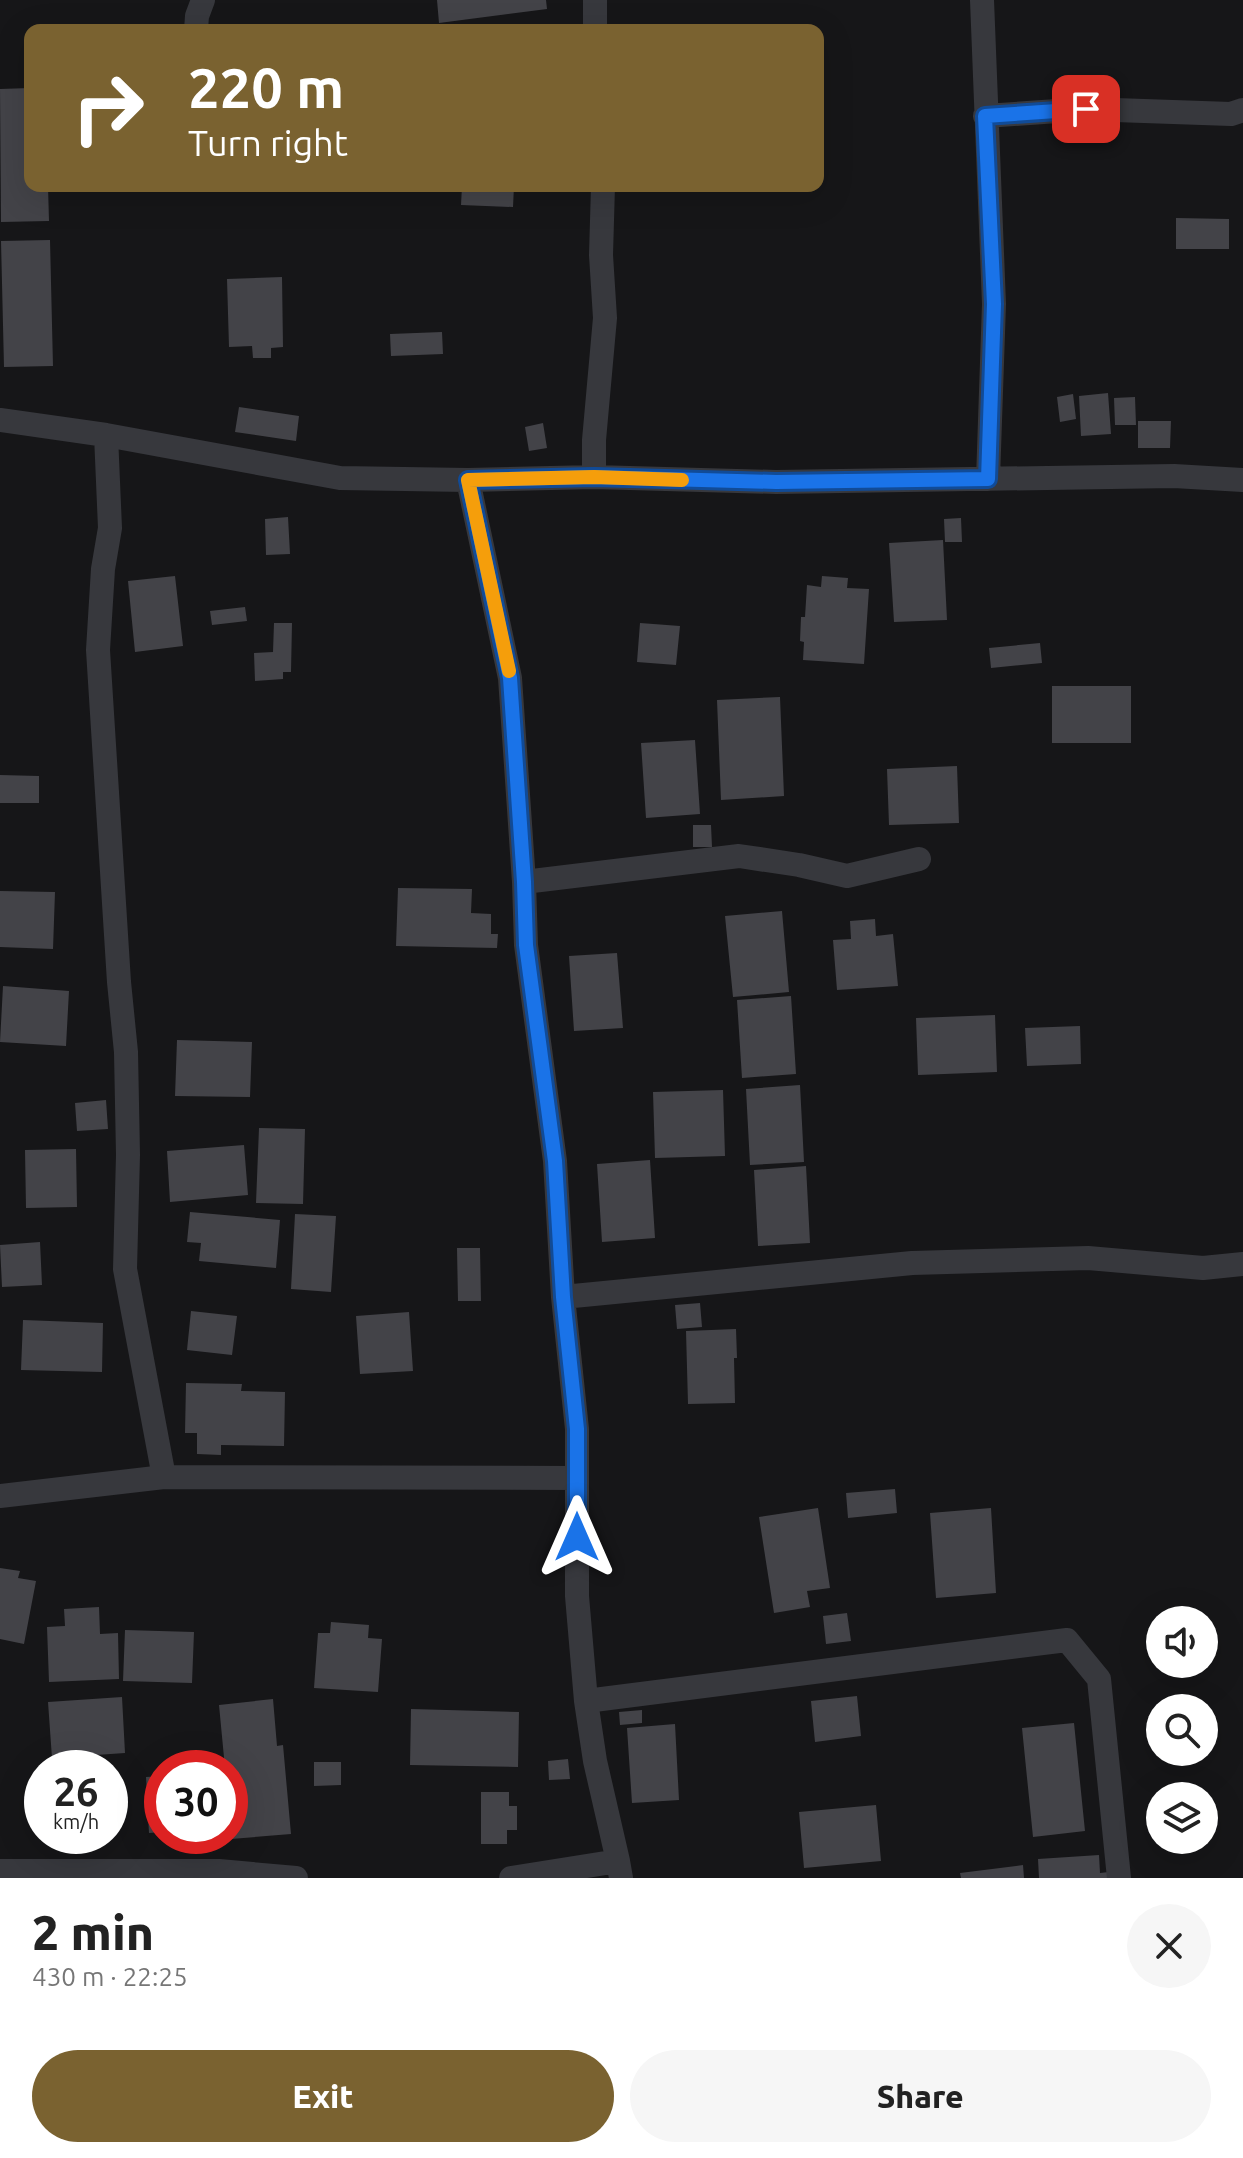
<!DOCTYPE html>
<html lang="en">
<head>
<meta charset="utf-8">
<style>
	:root { --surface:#fff; --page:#f6f6f6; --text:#222; --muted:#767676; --accent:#7a6230 }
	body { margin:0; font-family:Ubuntu,sans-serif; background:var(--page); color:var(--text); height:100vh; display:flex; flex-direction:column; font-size:30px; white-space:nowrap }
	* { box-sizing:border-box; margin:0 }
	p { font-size:26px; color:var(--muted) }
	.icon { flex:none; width:44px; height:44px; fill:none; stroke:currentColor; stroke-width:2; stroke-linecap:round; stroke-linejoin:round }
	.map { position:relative; height:1878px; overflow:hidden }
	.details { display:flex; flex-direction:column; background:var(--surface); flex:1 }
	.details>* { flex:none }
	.hud { position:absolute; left:24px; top:24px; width:800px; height:168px; border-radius:16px; box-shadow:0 8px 32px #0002; background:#7a6230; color:#fff; overflow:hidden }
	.tools { position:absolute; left:1146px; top:1606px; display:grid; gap:16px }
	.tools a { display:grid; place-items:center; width:72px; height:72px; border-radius:50%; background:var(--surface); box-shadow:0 8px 32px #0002; font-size:40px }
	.speed { position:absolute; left:24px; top:1750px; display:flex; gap:16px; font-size:40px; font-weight:700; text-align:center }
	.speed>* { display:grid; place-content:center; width:104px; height:104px; border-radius:50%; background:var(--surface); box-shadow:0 8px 32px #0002; line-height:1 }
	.speed small { font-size:20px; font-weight:400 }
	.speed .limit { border:12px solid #d22; background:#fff; color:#111 }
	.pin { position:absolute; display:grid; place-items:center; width:68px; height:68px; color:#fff; margin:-34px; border-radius:16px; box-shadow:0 4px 12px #0006 }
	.me { position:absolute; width:88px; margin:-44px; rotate:0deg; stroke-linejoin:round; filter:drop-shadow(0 0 6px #0008) }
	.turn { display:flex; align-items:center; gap:28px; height:168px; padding:0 32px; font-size:36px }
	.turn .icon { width:104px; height:104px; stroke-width:2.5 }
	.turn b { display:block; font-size:56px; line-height:68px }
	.round { display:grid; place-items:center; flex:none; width:84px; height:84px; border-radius:42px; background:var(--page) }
	.head { display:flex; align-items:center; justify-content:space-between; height:136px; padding:0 32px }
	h1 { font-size:48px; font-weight:800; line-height:60px }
	.action { display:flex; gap:16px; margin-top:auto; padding:16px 32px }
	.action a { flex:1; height:92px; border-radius:48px; background:var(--accent); color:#fff; font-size:32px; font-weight:800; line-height:92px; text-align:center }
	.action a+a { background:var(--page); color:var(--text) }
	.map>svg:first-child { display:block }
	.building { fill:#434348 }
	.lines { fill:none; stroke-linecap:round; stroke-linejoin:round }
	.street { stroke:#37383d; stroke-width:24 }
	.route-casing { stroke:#114b97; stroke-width:20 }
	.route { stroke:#1a73e8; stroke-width:14 }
	.slow { stroke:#f59e0b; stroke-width:14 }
</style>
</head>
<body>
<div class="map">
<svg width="1243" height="1878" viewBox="0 0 1243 1878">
	<rect width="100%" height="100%" fill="#161618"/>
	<path class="building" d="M437,0H546L547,9L439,23Z
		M30,88V186H48L49,221L1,222L0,89Z
		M462,186H514L513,207L461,205Z
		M1176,218L1229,219V249H1176Z
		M50,240L53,366L4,367L1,241Z
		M282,277L283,347L271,348V358H253L252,346L229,347L227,279Z
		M442,332L443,354L391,356L390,334Z
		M1108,393L1111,434L1081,436L1079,396Z
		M1073,394L1076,419L1060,422L1057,397Z
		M1135,397L1136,425H1115L1114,398Z
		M239,407L299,416L296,441L235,432Z
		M1138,421H1171L1170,448H1138Z
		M543,423L547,448L529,451L525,427Z
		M288,517L290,554L266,555L265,519Z
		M961,518L962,542H945L944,519Z
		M943,540L947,620L894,622L889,543Z
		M175,576L183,646L135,652L128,581Z
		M822,576L848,578L847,588L869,589L864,664L803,660L804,642L800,641L801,617H805L807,585L821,587Z
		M245,607L247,621L212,625L210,611Z
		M274,623H292L291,672H283V679L255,681L254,653L273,652Z
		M640,623L680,626L676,665L637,662Z
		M1040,643L1042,663L991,668L989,648Z
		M1052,686H1131V743H1052Z
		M780,697L784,796L721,800L717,700Z
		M695,740L700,814L646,818L641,743Z
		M957,766L959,823L889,825L887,769Z
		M0,775L39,776V803H0Z
		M693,825H711L712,847H693Z
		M398,888L472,889L471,913L491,914V934H498L497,948L396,946Z
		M0,891L55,892L53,949L0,947Z
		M782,911L789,992L733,997L725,916Z
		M875,919L876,936L893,934L898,986L837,990L833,940L851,939L850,921Z
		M617,953L623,1028L574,1031L569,956Z
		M3,986L69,991L66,1046L0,1042Z
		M791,996L796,1074L742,1078L737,1000Z
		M995,1015L997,1072L918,1075L916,1018Z
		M1080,1026L1081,1064L1027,1066L1025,1028Z
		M177,1040L252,1042L250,1097L175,1096Z
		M800,1085L804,1162L750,1165L746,1089Z
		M723,1090L725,1156L655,1158L653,1092Z
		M106,1100L108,1129L77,1131L75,1103Z
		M259,1128L305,1129L303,1204L256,1203Z
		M244,1145L248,1195L170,1202L167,1151Z
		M76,1149L77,1207L26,1208L25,1150Z
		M650,1160L655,1238L602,1242L597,1164Z
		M806,1166L810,1243L758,1246L754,1170Z
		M190,1212L280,1220L276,1268L199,1261L201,1243L187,1242Z
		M295,1214L336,1216L331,1292L291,1289Z
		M40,1242L42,1285L2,1287L0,1245Z
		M457,1248H480L481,1301H458Z
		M700,1303L702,1327L677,1329L675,1305Z
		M191,1311L237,1316L232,1355L187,1350Z
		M409,1312L413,1371L360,1374L356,1316Z
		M23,1320L103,1323L102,1372L21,1370Z
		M736,1329L737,1358H734L735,1403L688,1404L686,1331Z
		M186,1383L242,1384L241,1391L285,1392L284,1446L221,1445V1455L197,1454V1433H185Z
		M895,1489L897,1513L848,1518L846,1493Z
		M818,1508L830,1588L807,1591L810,1607L774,1613L759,1517Z
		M991,1508L996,1593L936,1598L930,1513Z
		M0,1568L20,1571L18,1578L36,1581L24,1644L0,1639Z
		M99,1607L100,1634L118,1633L119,1679L49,1682L47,1627L65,1626L64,1609Z
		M847,1613L851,1641L826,1644L823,1616Z
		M331,1622L369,1625L368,1638L382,1639L378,1692L314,1688L318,1633H330Z
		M125,1630L194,1632L192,1683L123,1681Z
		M857,1696L861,1736L815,1742L811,1701Z
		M122,1697L125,1753L52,1758L48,1702Z
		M273,1699L277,1746L283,1745L291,1834L231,1839L230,1768H225L219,1705Z
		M411,1709L519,1712L518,1767L410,1765Z
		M642,1710V1723L620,1725L619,1712Z
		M1074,1723L1085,1831L1033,1837L1022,1728Z
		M675,1724L679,1800L632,1803L627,1728Z
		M568,1759L570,1779L549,1780L548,1761Z
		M314,1762H341V1785L314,1786Z
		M162,1776V1832L149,1833L146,1777Z
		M481,1792H509V1806H517V1830H507V1844H481Z
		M876,1805L881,1861L804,1868L799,1812Z
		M1099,1855L1100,1873L1109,1872V1878H1039L1038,1859Z
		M1023,1865L1024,1878H961L960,1873Z"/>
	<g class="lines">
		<path class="street" d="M982,0L994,304L988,479
			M196,30L197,16L203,0
			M595,30V0
			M985,116L1086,109L1231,114L1243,110
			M0,420L106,435L340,478L468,480L594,477L776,482L1174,476L1243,480
			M106,435L110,528L103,569L98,650L119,982L126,1052L128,1155L125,1269L164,1477
			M594,477V440L605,318L601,255L603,186
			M468,480L510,678L524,882L526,945L555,1161L563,1297L577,1429V1596L586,1701L595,1761L618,1861L621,1878
			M524,882L739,856L799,865L847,876L919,859
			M563,1297L912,1263L1088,1258L1203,1268L1243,1264
			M0,1496L164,1477L577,1478
			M586,1701L1067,1640L1099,1679L1119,1878
			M0,1871H219L296,1878
			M511,1878L618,1861"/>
	</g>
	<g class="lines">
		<g class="route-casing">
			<path id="route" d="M577,1537V1429L563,1297L555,1161L526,945L524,882L510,678L468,480L594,477L776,482L988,479L994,304L985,116L1086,109"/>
		</g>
		<use href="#route" class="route"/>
		<path class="slow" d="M509,671L468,480L594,477L682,480"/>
	</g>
</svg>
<div class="tools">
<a><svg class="icon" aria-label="sound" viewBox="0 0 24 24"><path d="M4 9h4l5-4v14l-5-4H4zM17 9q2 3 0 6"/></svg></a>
<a><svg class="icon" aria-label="search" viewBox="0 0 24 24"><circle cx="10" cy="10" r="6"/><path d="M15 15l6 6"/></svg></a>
<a><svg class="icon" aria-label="layers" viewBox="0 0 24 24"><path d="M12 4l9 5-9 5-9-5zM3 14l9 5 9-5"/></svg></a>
</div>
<div class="speed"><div>26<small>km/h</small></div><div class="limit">30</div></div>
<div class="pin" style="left:1086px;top:109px;background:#d93025"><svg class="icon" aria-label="arrive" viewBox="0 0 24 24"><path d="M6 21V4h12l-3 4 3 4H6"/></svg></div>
<svg class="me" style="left:577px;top:1537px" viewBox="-20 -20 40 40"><path d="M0-17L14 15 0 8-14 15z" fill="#1a73e8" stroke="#fff" stroke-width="4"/></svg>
<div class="hud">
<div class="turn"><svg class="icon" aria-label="right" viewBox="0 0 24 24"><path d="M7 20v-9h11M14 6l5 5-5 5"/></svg><div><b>220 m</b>Turn right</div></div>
</div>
</div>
<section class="details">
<div class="head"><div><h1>2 min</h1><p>430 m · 22:25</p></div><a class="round"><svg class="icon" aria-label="close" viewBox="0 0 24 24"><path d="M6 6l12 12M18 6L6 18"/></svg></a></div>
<div class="action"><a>Exit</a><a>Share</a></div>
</section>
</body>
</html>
